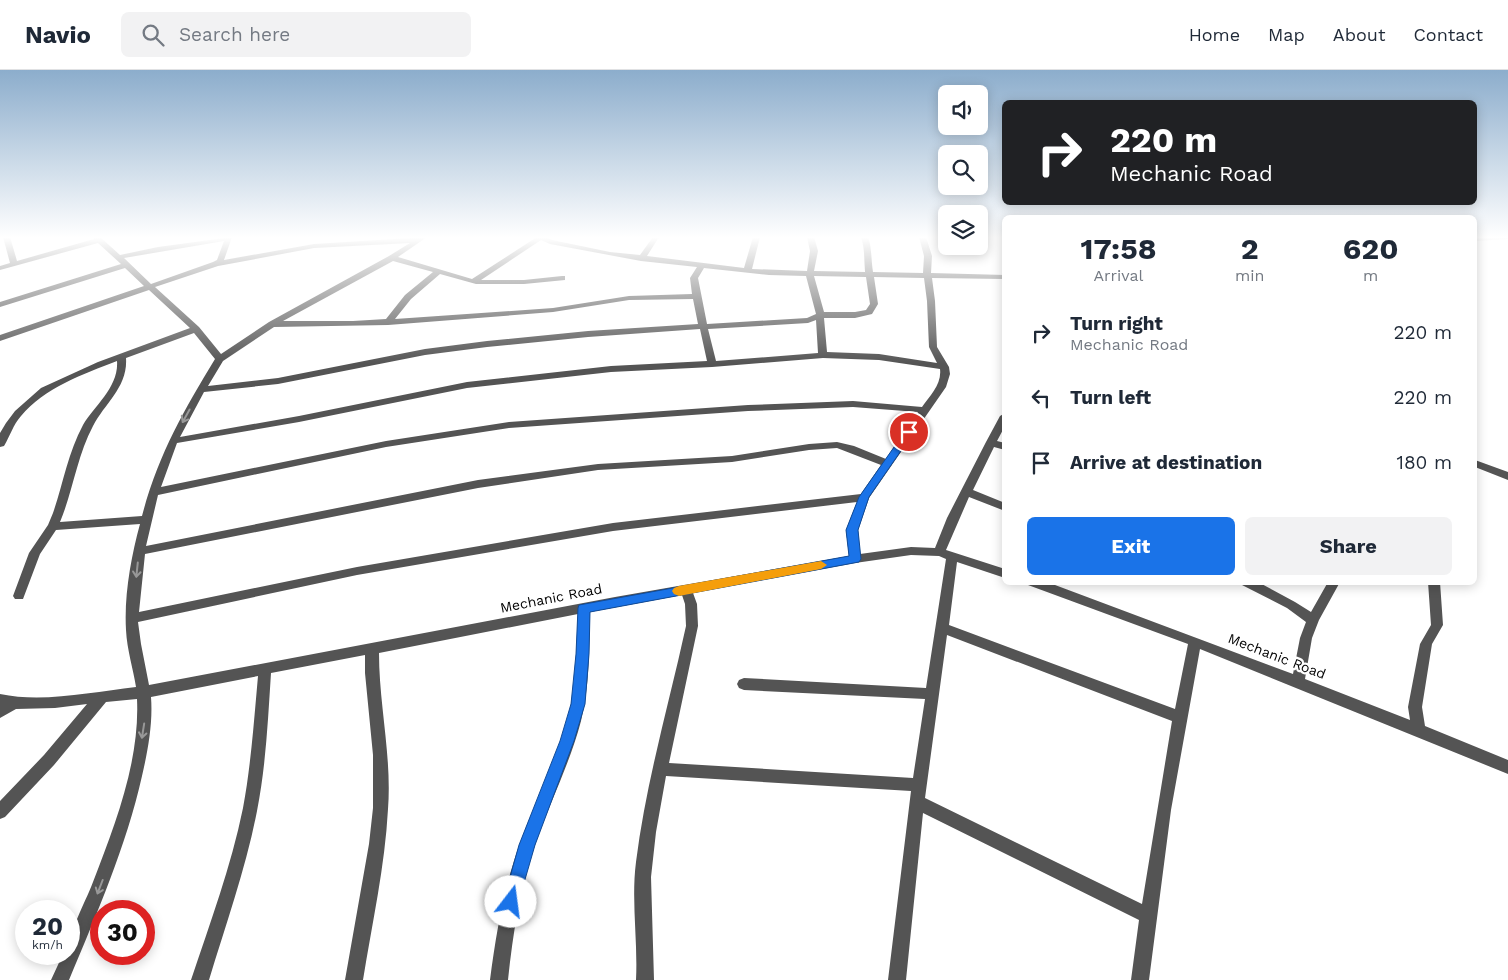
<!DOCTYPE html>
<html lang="en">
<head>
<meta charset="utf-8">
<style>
	:root { --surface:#fff; --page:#f2f2f3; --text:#1f2937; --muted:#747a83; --line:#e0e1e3; --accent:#1a73e8 }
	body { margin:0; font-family:"Work Sans",sans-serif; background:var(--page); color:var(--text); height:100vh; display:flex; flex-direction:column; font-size:19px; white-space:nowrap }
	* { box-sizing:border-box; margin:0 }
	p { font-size:16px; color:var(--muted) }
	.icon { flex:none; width:28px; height:28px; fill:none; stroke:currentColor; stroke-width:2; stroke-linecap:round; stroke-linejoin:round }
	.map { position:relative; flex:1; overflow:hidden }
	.side { position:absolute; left:1002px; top:145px; width:475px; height:370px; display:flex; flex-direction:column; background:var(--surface); border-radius:8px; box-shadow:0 2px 12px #0003 }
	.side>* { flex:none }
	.hud { position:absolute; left:1002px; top:30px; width:475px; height:105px; border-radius:8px; box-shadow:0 2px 12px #0003; background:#202124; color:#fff; overflow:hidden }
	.tools { position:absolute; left:938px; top:15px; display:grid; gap:10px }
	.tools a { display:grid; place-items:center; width:50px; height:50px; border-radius:8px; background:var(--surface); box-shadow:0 2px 12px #0003; font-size:25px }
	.speed { position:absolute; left:15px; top:830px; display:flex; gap:10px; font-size:25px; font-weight:700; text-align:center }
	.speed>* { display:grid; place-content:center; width:65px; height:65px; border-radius:50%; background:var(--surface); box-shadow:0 2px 12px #0003; line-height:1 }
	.speed small { font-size:12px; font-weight:400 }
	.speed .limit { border:8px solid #d22; background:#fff; color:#111 }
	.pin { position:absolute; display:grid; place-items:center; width:42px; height:42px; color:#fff; margin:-21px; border:2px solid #fff; border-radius:50%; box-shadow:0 1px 5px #0007 }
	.me { position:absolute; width:55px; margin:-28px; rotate:15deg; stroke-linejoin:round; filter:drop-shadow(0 0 4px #0008) }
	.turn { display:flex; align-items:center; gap:18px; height:105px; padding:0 25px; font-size:22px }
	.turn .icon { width:65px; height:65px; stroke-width:2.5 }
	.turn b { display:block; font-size:35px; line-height:42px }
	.eta { display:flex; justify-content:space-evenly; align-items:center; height:85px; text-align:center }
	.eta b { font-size:30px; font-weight:700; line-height:35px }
	.button { display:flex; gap:10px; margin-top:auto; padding:10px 25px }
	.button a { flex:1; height:58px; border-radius:8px; background:var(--accent); color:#fff; font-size:20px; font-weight:700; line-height:58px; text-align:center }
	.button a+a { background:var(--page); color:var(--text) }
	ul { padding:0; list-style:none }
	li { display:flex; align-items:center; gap:15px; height:65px; padding:0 25px }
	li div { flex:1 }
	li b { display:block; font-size:19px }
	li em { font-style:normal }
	header { display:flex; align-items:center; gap:30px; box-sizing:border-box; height:70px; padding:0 25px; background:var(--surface); border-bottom:1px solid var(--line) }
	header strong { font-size:24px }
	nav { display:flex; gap:28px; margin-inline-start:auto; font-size:18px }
	.search { width:350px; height:45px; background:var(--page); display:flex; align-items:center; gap:12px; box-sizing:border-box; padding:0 18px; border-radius:8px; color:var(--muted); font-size:19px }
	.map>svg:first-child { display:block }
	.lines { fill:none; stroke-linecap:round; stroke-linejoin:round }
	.minor { fill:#545454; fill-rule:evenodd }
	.oneway { stroke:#989898 }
	.route { fill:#1a73e8; stroke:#114b97 }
	.slow { fill:#f59e0b }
	.labels { text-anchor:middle; stroke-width:4.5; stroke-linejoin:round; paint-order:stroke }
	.street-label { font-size:14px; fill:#000; stroke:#fff }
</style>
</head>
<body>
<header>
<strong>Navio</strong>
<div class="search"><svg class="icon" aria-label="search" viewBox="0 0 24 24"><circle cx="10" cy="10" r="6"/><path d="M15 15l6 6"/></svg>Search here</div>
<nav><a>Home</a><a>Map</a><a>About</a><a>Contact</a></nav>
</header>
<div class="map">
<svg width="1508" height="910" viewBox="0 0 1508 910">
	<rect width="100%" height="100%" fill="#fff"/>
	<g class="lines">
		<path class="minor" d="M3,167H10L17,191L94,169L93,167H100L120,185L158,177L232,167L224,190L314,174L427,167L398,187L472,209L537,167H545L552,170L610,182L640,185L653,167H659L647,186L744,198L753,167H760L752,199L807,201L810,181L807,167H814L818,181L814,201L865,202C864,190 865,179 861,167H868C872,178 871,190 873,202L923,203L924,186L919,167H926L932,186L931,203L1005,205V209L932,208L935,231L937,277L949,297L950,304L946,317L869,428L858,460L860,484L911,477L935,478L947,448L986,372L1000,346L1005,343V356L997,371L1005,373V380L994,377L973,420L1005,433V441L969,427L946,480L1005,499V508L957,492L949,555L1175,639L1188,574L1028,515L1026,512H1047L1293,604L1300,568L1306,552L1287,538L1242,515L1240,512H1258L1295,532L1311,542L1328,512H1340L1319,550L1312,568L1305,609L1410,650L1408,637L1420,574L1431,555L1428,512H1440L1443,555L1432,574L1422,637L1425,656L1508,690V704L1200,579L1171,740L1149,910H1131L1139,850L923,743L906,910H888L911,721L666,706L656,762L651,807L654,910H636C638,871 631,831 636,792C646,712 669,634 686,556L685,534L682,525L590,542C589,578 590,615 581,651C570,693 550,732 536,772C520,817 513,863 508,910H490C496,864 504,817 520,773C535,732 557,692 568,649C576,615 576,580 578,544L379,583C379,635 392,687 388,739C385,796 372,854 363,910H345L369,774L373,738V685L365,603V585L271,603C268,649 266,695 257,741C246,798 226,854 209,910H191C210,853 231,797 243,738C251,695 254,650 258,606L151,627C153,653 148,680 142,706C126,777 97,843 69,910H51L63,884H69C69,859 84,836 93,812C115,755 140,691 137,629L106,632L54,695L5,747L0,749V731L44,685L87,634L55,638L16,639L0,648V624C43,633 92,622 136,617C133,598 127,580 126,560C124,525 131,487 140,454L56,460L40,484L23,529H15L13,526L29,483L48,455L53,443C63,414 68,383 83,355C95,335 119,317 117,291C83,304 44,318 21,346C13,355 10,366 4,376L0,377V363L6,353L15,341L41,318L98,292L190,258L149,220L0,271V265L144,216L125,198L0,237V232L121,194L98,173L0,200V196L10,193ZM541,170L550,174L641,191L697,197L690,208L692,224L629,226L553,238L395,249L411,229L440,204L476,214H524L565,210V206H562L524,210H481ZM224,171L217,190L213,192L151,214L124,188ZM410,173L389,186L269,252L221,284L199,257L155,217L218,196L314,178ZM393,191L433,202L405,225L386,249L353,251H283ZM704,198L769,205L806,206L816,244L807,248L707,254L698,208ZM814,206L866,207L870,234L866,240L855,242H824ZM874,207L924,208L927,231L929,277L937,293L879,284L827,282L824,248H855L872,244L878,234ZM693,229L698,254L588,261L487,271L425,279L278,308L208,316L223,291L274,257L388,255L553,242L629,230ZM816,250L818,283L716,291L708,259L808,253ZM700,259L707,291L611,296L467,312L299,346L180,367L204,322L278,314L425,285L487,277L588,267ZM194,263L215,289C183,342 158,385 142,446L60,452C73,421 77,386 93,356C105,333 128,317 126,288ZM823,288L879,290L940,299C942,314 930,326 922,337L853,331L748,335L509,352L386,371L161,417L177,373L299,352L467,318L611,302L712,297ZM853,337L918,342L886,389L854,376L837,372L809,374L732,386L598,394L478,410L146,476L158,425L386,377L509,358L748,341ZM837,378L881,395L861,424L613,453L357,497L139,542L145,484L478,418L598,400L732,392L809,380ZM857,432L846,460L849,486L615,527L149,615L141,574L138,552L357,505L613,461ZM911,485L939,486L946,489L926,618L744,608L739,610L737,614L739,618L744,620L925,629L913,708L669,693L698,556L697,534L693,523L855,493ZM947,565L1172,651L1142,834L925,728Z
			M1475,167H1508V169L1475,171Z
			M1475,390L1508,402V410L1475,397Z"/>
	</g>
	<defs><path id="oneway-shaft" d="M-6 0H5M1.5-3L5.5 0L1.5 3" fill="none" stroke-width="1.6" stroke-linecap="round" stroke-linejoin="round" transform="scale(1.25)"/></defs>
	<g class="oneway">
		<use href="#oneway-shaft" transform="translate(186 346) rotate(119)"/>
		<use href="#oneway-shaft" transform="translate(137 500) rotate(96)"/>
		<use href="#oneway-shaft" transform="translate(143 661) rotate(99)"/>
		<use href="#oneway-shaft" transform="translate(100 817) rotate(111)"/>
	</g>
	<linearGradient id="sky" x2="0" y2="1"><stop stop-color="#8cadcc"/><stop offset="0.57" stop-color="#fff"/><stop offset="1" stop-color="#fff" stop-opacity="0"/></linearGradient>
	<rect width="1508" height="294" fill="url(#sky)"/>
	<path class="route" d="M909,359L914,362L869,427L858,460L861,489L859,492L590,542L589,584L585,634L574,671L535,775L517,837L511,840L505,837L503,832L519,775L560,671L571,634L576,584L578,538L579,535L849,486L846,460L859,427L906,360Z"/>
	<path class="slow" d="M821,491L827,495L821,499L679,526L674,524L672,521L674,518L679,516Z"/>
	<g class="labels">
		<g class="street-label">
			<text transform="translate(551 528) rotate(-11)" y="5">Mechanic Road</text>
			<text transform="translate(1277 586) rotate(21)" y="5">Mechanic Road</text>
		</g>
	</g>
</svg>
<div class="tools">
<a><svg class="icon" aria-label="sound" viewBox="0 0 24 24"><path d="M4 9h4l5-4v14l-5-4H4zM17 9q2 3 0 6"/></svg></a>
<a><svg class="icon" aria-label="search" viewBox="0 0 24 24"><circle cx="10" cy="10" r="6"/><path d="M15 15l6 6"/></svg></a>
<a><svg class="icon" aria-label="layers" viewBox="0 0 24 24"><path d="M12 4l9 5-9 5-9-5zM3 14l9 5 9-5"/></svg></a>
</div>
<div class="speed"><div>20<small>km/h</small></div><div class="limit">30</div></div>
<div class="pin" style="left:909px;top:362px;background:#d93025"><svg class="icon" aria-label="arrive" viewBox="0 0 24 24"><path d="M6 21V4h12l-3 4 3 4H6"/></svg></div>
<svg class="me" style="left:511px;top:832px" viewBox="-20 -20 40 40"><circle r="19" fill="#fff"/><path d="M0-13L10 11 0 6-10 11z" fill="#1a73e8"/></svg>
<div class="hud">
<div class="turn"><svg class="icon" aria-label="right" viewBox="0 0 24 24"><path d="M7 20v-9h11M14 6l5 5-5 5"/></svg><div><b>220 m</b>Mechanic Road</div></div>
</div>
<section class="side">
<div class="eta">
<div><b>17:58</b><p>Arrival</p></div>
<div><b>2</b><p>min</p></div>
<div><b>620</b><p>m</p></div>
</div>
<ul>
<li><svg class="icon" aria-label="right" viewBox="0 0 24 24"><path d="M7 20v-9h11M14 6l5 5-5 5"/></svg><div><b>Turn right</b><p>Mechanic Road</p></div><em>220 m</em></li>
<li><svg class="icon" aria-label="left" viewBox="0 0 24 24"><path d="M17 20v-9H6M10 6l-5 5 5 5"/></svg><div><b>Turn left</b></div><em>220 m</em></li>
<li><svg class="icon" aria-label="arrive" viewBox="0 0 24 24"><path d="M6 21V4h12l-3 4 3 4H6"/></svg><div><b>Arrive at destination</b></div><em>180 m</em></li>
</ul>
<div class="button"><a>Exit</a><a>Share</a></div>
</section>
</div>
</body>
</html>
